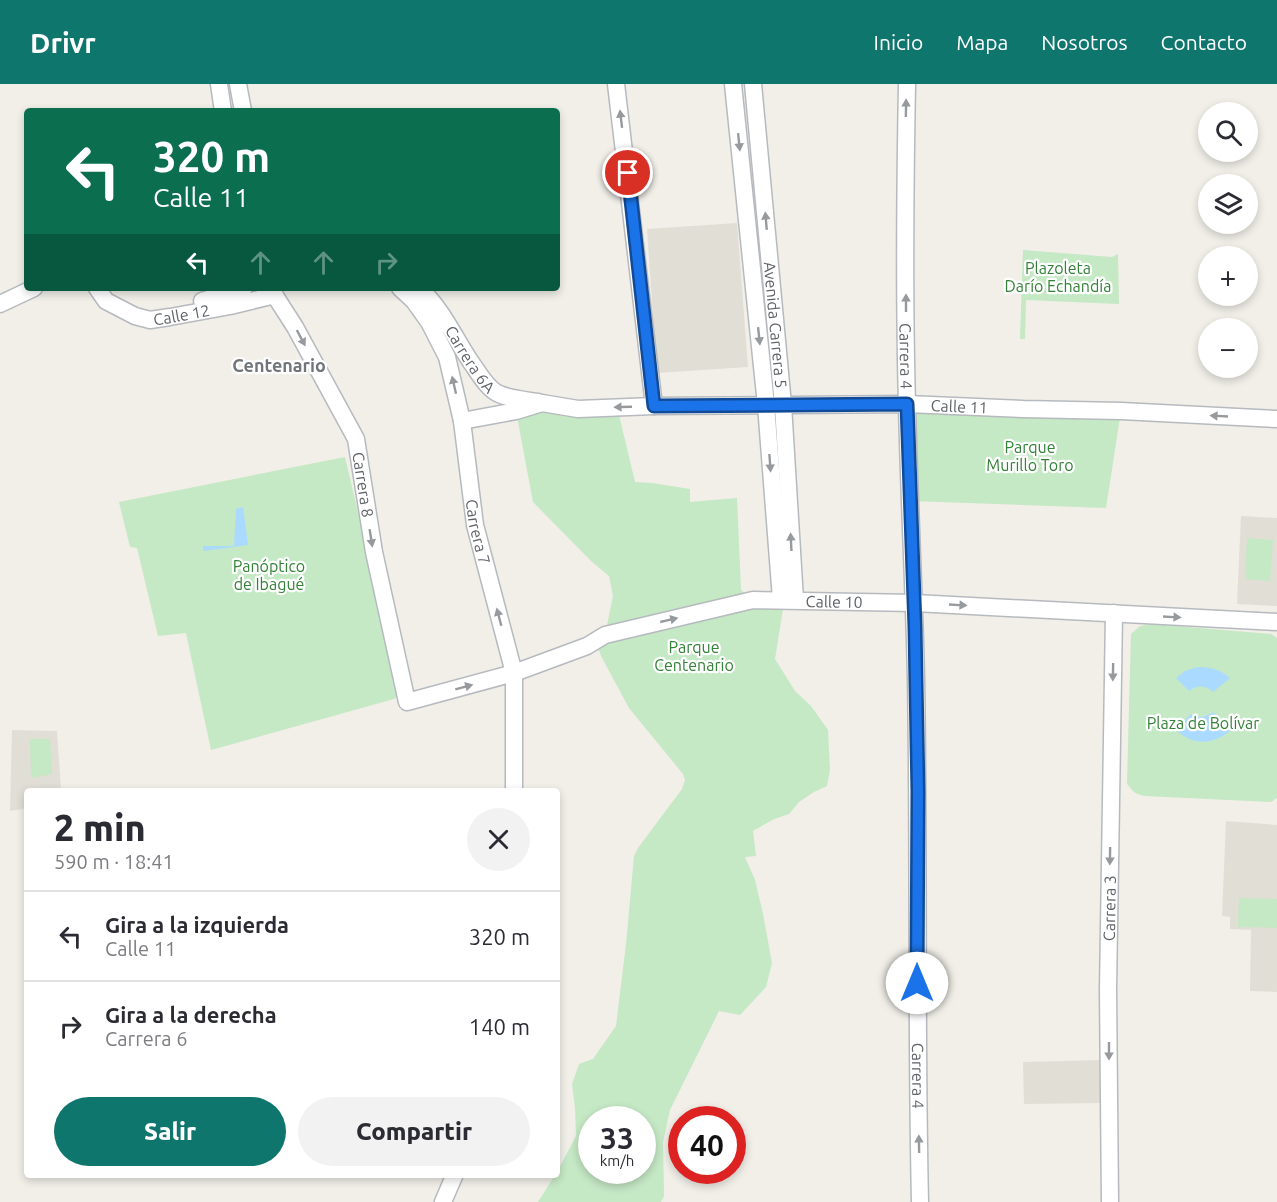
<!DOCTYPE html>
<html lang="es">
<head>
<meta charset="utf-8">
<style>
	:root { --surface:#fff; --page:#f2f2f3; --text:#2b2b33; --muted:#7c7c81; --line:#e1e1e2; --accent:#0f766e }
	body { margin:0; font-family:Ubuntu,sans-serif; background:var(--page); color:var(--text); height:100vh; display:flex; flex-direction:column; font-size:22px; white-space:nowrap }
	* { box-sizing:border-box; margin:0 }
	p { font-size:20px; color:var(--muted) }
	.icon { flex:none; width:33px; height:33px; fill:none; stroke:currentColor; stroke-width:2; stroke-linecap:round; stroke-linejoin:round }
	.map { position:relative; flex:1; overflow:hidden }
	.sheet { position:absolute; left:24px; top:704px; width:536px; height:390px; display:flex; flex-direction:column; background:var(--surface); border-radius:6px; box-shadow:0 3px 9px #0003 }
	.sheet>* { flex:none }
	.guide { position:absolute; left:24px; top:24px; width:536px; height:183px; border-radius:6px; box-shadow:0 3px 9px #0003; background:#0b6e4f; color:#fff; overflow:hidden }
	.fabs { position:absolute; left:1198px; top:18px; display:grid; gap:12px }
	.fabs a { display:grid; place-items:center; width:60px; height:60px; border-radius:50%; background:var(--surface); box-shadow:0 3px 9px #0003; font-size:30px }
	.speed { position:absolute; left:578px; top:1022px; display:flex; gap:12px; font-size:30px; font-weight:700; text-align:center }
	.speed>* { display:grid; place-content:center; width:78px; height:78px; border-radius:50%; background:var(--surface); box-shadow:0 3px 9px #0003; line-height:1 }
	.speed small { font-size:15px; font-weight:400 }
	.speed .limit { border:9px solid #d22; background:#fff; color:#111 }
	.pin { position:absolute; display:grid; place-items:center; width:51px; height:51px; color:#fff; margin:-26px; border:3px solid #fff; border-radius:50%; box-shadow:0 2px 6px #0007 }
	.me { position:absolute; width:66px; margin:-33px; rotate:0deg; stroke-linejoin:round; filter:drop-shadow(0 0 4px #0008) }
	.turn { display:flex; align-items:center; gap:21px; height:126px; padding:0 30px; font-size:27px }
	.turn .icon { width:78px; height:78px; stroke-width:2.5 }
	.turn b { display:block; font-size:42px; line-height:51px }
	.lanes { display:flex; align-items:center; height:57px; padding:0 30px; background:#0003; justify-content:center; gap:30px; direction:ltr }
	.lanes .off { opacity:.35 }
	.round { display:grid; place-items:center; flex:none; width:63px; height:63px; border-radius:32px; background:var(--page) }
	.head { display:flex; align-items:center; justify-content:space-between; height:102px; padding:0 30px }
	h1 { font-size:36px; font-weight:800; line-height:45px }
	.cta { display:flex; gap:12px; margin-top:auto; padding:12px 30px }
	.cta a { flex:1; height:69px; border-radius:36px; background:var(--accent); color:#fff; font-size:24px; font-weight:800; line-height:69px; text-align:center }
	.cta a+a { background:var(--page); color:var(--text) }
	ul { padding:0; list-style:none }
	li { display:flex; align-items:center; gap:18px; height:90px; padding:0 30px; border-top:2px solid var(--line) }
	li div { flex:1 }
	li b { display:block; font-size:22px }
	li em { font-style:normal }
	header { display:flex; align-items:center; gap:36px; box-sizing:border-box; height:84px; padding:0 30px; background:var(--accent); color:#fff }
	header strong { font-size:28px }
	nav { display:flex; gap:33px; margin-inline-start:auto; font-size:21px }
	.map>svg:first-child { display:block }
	.education { fill:#e1ded6 }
	.green { fill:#c5e8c5; fill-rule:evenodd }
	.water { fill:#aadaff }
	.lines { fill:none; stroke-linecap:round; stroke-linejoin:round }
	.secondary-casing { stroke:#b6babf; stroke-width:19 }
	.secondary { stroke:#fff; stroke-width:16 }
	.oneway { fill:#979a9d }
	.route-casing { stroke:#114b97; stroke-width:15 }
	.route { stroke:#1a73e8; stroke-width:10 }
	.labels { text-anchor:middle; stroke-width:4.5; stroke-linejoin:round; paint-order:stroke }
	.park-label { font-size:16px; fill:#348238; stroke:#fff }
	.street-label { font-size:16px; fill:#5f6368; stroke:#fff }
	.neighbourhood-label { font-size:18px; font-weight:bold; fill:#70757a; stroke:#fff }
</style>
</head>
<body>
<header>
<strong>Drivr</strong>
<nav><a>Inicio</a><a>Mapa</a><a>Nosotros</a><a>Contacto</a></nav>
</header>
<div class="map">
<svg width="1277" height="1118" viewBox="0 0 1277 1118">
	<rect width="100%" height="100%" fill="#f1efe8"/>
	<path class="education" d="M737,139L748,283L657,289L647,145Z
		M1241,432L1277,434V522L1237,520Z
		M12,646L57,647L61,706H27V724L10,727Z
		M1226,737L1277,741V908L1250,907L1251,846L1230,845V833L1222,832Z
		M1101,976L1102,1019L1024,1020L1023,978Z"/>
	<path class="green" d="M1023,166L1112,173L1118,170L1119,220L1026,216L1025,255H1020Z
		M907,320L1121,327L1106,424L911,417Z
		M578,325L619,331L635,398L652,399L690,405V418L737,414L741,506L753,516L781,515L783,525L775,575L795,607L811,622L828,646L830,686L827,702L814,708L799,718L789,730L774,735L753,747L756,772L745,773L755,796L763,830L772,879L766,903L740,931L719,927L670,1026L663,1058L664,1112L661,1118H538L555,1091L556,1090L576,1052L575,1024L572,1000L579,980L593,975L616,942L626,860L634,772L638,764L682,705L685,696L683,690L629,624L601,572L598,563L605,551L613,512L609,492L591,477L533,418L516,327ZM591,1035H642V1086H591Z
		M345,373L400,606L398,612L394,615L211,666L186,549L158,552L137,464L130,463L119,418Z
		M1247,454L1273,456L1270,497L1245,495Z
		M1151,540L1271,550L1277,554V714L1271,718L1145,712C1136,710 1132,708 1127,699L1131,550L1140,542Z
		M30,655H50L52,690L31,694Z
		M1239,814L1277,815V844L1238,843Z"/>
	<path class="water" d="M243,423L248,461L203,467V462H234L236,425Z
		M1197,583C1210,583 1220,585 1230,594L1213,608C1205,601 1197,601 1189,607L1176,594L1185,587Z
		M1213,628L1230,647C1211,661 1194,662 1176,646L1191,630C1199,635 1206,633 1213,628Z"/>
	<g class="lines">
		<g class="secondary-casing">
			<g id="secondary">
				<path d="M219,0L223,27"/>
				<path d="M238,0L243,27"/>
				<path d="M616,0L654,322"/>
				<path d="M733,0L766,321L781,515"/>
				<path id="s1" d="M753,0L783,321L795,516"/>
				<path id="s2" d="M907,0C905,107 904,214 907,320C909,412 914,504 916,595C919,770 916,944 920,1118"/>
				<path id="s3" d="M97,204L106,217L135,232L150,236L170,233L230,222L275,211"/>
				<path id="s4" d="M270,204L295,243L356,355L374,468L407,618L514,589L587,562L605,551L753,516L915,519L1277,538"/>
				<path id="s5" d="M400,204L414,217L429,238L447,273L462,337L475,441L514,589V706"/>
				<path id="s6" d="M419,204C444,226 456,258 475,284C481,293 488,304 497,309C509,315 525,316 538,318"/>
				<path d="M202,217L244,204"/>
				<path d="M0,220L34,204"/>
				<path id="s7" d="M462,337L516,327L542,319L578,325L654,322L907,320L1023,325L1121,327L1277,335"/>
				<path d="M443,1118L455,1090"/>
				<path id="s8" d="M1110,1118L1108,906L1114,529"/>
			</g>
		</g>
		<use href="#secondary" class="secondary"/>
	</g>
	<defs><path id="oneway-solid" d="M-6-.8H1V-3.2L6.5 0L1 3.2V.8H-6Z" transform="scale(1.5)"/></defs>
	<g class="oneway">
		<use href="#oneway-solid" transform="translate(906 24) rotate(-89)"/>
		<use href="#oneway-solid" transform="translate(621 35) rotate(-97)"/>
		<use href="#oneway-solid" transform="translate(739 58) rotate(84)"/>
		<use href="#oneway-solid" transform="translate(766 137) rotate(-95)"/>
		<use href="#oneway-solid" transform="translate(906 219) rotate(-90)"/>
		<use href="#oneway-solid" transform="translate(759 252) rotate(84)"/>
		<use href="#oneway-solid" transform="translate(301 254) rotate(62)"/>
		<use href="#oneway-solid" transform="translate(454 301) rotate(-103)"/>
		<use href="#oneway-solid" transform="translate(623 323) rotate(178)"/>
		<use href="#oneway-solid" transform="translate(1219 332) rotate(-177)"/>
		<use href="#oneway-solid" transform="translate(770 379) rotate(86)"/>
		<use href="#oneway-solid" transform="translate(371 454) rotate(81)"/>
		<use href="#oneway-solid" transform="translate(791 458) rotate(-93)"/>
		<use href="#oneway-solid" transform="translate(958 521) rotate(3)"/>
		<use href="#oneway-solid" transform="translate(499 533) rotate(-105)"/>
		<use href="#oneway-solid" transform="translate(1172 533) rotate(3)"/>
		<use href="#oneway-solid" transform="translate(669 536) rotate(-13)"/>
		<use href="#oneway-solid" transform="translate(1113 588) rotate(91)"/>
		<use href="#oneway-solid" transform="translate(464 603) rotate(-15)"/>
		<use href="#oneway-solid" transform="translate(1110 772) rotate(91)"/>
		<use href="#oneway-solid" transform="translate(1109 967) rotate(90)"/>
		<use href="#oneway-solid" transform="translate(919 1060) rotate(-91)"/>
	</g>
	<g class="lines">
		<g class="route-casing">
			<path id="route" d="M628,89L654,322L907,320L915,543L918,708L917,899"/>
		</g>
		<use href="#route" class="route"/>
	</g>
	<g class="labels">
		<g class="park-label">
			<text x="1058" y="190">Plazoleta<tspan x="1058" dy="18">Darío Echandía</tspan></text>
			<text x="1030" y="369">Parque<tspan x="1030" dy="18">Murillo Toro</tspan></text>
			<text x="269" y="488">Panóptico<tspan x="269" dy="18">de Ibagué</tspan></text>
			<text x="694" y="569">Parque<tspan x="694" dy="18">Centenario</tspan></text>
			<text x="1203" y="645">Plaza de Bolívar</text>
		</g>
		<g class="street-label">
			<text dy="6" stroke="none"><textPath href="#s3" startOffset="96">Calle 12</textPath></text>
			<text dy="6" stroke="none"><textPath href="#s1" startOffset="242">Avenida Carrera 5</textPath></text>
			<text dy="6" stroke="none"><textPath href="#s2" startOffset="272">Carrera 4</textPath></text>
			<text dy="6" stroke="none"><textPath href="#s6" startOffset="88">Carrera 6A</textPath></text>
			<text dy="6" stroke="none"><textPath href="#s7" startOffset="500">Calle 11</textPath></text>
			<text dy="6" stroke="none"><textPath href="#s4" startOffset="220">Carrera 8</textPath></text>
			<text dy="6" stroke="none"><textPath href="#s5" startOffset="262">Carrera 7</textPath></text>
			<text dy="6" stroke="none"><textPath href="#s4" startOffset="885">Calle 10</textPath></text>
			<text dy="6" stroke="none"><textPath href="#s8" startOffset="294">Carrera 3</textPath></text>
			<text dy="6" stroke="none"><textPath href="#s2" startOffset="992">Carrera 4</textPath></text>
		</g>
		<g class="neighbourhood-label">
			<text x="279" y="288">Centenario</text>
		</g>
	</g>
</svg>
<div class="fabs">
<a><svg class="icon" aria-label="search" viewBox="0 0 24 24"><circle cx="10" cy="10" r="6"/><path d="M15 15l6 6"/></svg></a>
<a><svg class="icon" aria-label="layers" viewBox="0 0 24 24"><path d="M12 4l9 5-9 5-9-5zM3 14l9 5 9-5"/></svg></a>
<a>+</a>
<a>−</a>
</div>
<div class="speed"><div>33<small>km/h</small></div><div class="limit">40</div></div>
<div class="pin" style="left:628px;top:89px;background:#d93025"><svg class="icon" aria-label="arrive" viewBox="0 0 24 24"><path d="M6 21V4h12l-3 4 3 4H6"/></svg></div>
<svg class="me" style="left:917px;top:899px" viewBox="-20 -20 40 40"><circle r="19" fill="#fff"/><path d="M0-13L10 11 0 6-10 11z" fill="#1a73e8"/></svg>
<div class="guide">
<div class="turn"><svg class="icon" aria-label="left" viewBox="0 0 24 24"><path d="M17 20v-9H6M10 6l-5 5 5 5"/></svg><div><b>320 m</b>Calle 11</div></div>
<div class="lanes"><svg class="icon" aria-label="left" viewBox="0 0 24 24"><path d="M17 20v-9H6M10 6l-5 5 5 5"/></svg><svg class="icon off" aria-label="ahead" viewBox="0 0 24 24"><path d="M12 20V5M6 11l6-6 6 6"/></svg><svg class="icon off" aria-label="ahead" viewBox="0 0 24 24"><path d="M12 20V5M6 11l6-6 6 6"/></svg><svg class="icon off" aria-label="right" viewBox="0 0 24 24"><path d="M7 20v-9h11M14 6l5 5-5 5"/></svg></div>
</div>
<section class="sheet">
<div class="head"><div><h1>2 min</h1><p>590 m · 18:41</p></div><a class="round"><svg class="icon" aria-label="close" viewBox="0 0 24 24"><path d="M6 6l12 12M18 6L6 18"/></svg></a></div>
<ul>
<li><svg class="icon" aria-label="left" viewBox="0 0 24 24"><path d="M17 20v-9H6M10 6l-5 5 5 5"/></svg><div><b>Gira a la izquierda</b><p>Calle 11</p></div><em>320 m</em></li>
<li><svg class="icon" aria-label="right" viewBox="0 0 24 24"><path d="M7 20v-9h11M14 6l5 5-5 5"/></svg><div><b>Gira a la derecha</b><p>Carrera 6</p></div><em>140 m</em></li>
</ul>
<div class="cta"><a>Salir</a><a>Compartir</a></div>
</section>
</div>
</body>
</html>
